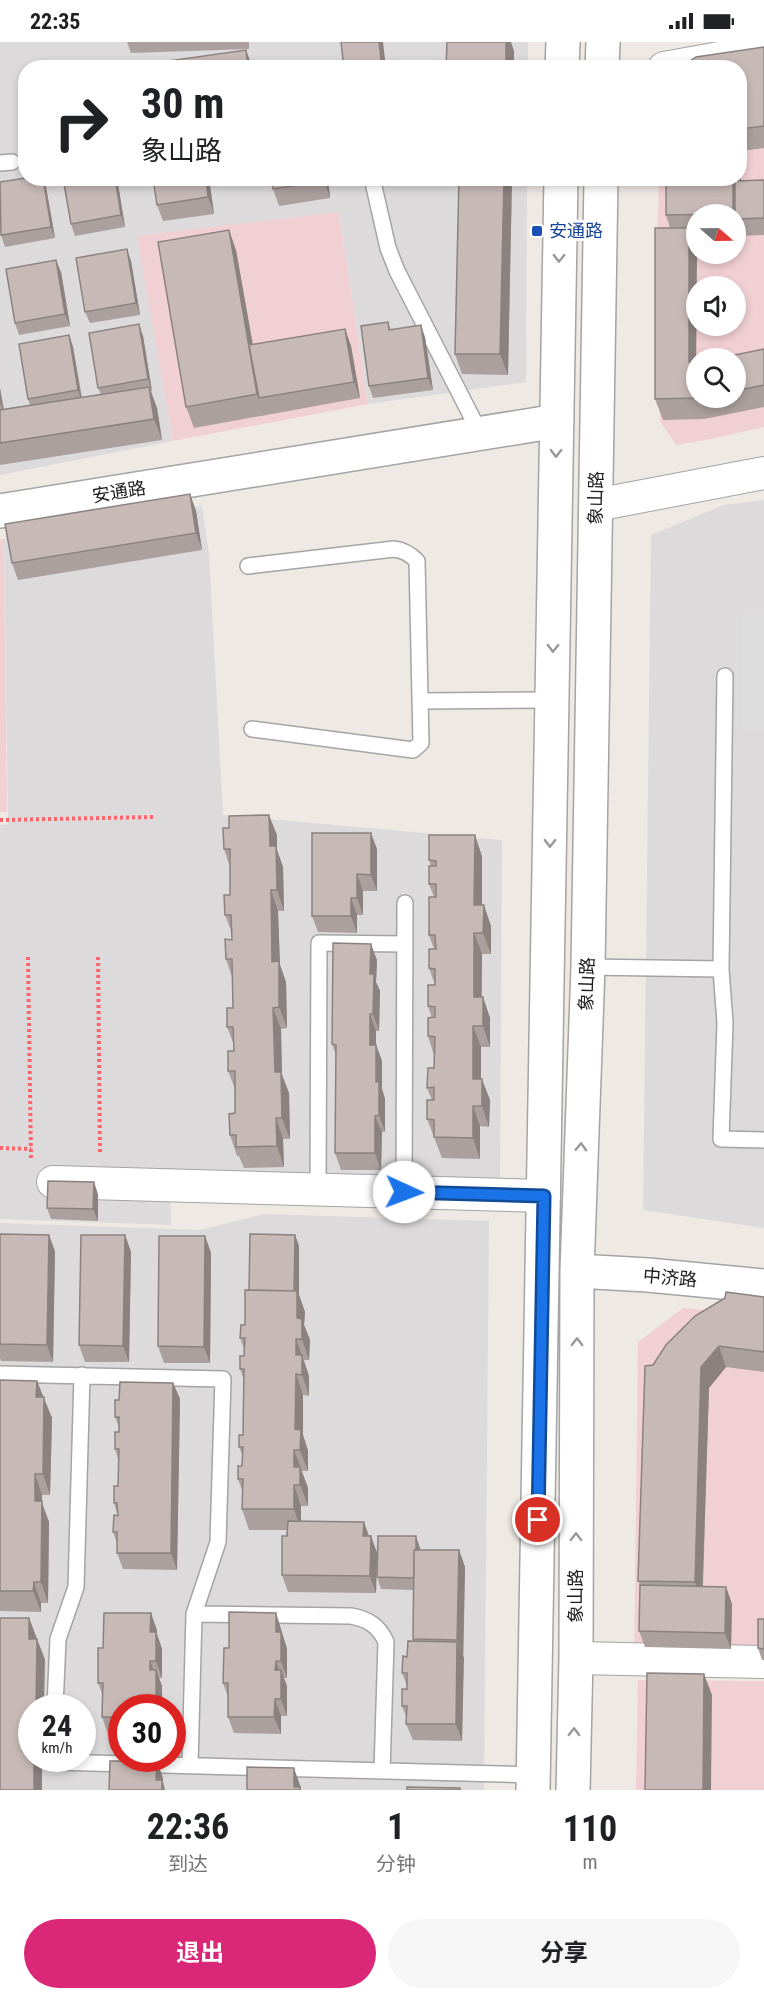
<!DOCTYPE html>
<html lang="zh">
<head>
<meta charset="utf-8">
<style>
	:root { --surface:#fff; --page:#f6f6f6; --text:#202124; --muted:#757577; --accent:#db2777 }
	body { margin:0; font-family:"Roboto Condensed","Noto Sans SC",sans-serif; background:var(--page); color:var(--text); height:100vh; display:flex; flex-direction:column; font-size:22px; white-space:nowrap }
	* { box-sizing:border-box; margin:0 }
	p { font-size:20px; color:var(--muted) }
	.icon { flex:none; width:33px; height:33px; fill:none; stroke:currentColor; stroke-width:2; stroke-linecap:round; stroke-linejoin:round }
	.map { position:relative; height:1748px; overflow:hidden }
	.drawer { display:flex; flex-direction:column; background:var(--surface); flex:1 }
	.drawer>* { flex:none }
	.guide { position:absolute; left:18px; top:18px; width:729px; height:126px; border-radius:24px; box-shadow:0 3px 9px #0003; background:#fff; color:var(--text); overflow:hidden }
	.needle { width:39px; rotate:110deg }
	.buttons { position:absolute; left:686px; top:162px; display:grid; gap:12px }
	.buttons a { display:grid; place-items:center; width:60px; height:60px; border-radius:50%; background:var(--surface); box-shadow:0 3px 9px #0003; font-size:30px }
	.speed { position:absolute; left:18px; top:1652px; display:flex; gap:12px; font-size:30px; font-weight:700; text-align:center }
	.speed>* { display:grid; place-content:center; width:78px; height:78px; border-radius:50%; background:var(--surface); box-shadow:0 3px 9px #0003; line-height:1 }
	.speed small { font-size:15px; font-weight:400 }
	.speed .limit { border:9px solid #d22; background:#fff; color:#111 }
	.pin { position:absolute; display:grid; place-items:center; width:51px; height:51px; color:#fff; margin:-26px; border:3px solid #fff; border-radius:50%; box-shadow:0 2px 6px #0007 }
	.me { position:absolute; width:66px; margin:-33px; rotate:92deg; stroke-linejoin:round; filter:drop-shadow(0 0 4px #0008) }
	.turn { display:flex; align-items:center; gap:21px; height:126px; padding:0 24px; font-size:27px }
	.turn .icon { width:78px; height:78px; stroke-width:2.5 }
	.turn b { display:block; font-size:42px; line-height:51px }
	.eta { display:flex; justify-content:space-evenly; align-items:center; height:102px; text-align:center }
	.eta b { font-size:36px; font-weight:700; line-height:42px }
	.cta { display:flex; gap:12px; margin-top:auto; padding:12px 24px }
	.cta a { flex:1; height:69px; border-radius:36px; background:var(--accent); color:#fff; font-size:24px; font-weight:700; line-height:69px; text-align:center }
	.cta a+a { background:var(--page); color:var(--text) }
	.status { display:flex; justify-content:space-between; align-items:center; height:42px; padding:0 30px; background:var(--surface); direction:ltr }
	.status svg { height:16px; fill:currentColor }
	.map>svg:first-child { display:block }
	.residential { fill:#dcdada; fill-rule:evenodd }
	.commercial { fill:#f1d0d4; fill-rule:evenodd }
	.parking { fill:#ddd }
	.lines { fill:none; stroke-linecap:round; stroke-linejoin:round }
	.service-casing { stroke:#a4a4a4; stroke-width:18 }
	.minor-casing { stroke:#a4a4a4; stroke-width:34 }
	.tertiary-casing { stroke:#a4a4a4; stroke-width:36 }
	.path { stroke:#ff646c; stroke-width:4; stroke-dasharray:3 3; stroke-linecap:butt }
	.service { stroke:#fff; stroke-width:15 }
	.minor { stroke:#fff; stroke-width:32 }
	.tertiary { stroke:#fff; stroke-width:33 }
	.wall { fill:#aba09d }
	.shaded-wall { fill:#8b827f }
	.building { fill:#c7bab6; stroke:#8b827f; stroke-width:1.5 }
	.oneway { stroke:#999 }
	.route-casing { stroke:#114b97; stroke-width:15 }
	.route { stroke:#1a73e8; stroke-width:10 }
	.transit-dot { fill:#1a4fb4; stroke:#fff; stroke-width:2 }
	.labels { text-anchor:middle; stroke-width:6; stroke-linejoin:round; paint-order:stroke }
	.transit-label { font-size:18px; fill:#164399; stroke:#fff; text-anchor:start }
	.street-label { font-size:18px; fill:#1d1d1d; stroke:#fff }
</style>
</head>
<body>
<div class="status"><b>22:35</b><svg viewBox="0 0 49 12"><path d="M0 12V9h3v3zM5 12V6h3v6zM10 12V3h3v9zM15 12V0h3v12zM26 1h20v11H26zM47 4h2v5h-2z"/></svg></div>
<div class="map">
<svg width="764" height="1748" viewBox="0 0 764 1748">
	<rect width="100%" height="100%" fill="#efe9e3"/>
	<path class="residential" d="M0,0H528V25L26,26V136L527,137L526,340L368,362L339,170L138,194L173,399L0,433Z
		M764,458V1186L643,1168L651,493L724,463Z
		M202,464L209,512L223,773L502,798L500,1141L170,1133L171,1183L0,1177V783L8,782L4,497Z
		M264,1172L489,1179L484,1748H0V1181L200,1188ZM32,1665H82V1716H32ZM122,1665H172V1716H122Z"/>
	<path class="commercial" d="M764,19V385L711,397L676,403L660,379L657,200L659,137L740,136V26ZM696,172H735V212H696ZM696,244H735V284H696ZM696,316H735V356H696Z
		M339,170L368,362L173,399L137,194Z
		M0,497H4L7,770H0Z
		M683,1266L764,1273V1624L634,1622L638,1300Z
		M638,1638L764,1639V1748H636Z"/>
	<path class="parking" d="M741,572H764V687H741Z"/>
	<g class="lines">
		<g class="service-casing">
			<path id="service" d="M0,121L12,120
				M372,136L388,206L397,229L480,391
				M248,524L394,507C404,508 410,512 417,519L421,701L413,708L252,687
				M725,634L721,927L725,981L721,1097L764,1098
				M422,659L552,658
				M588,925L721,927
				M318,1147L319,901L405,902
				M404,1150L405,861
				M0,1332L223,1337L218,1500L194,1572L190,1723
				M194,1572L351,1574C368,1577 379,1584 386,1600L382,1729
				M55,1665L58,1597L76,1545L82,1333
				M54,1716V1720L534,1733"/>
		</g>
		<g class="minor-casing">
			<path id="minor" d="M664,26L764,8
				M596,463L764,431
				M53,1140L544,1154
				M576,1616L764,1620"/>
		</g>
		<g class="tertiary-casing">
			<path id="tertiary" d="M562,26L563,0
				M602,26L603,0
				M0,469L557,379
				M577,1229L648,1233L764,1244
				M533,1748L561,136
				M573,1748L576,1616L577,1229L588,925L601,136"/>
		</g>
		<path class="path" d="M0,778L154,775
			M28,915L31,1118
			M98,915L100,1112
			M0,1106L31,1107"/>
		<use href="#service" class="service"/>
		<use href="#minor" class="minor"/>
		<use href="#tertiary" class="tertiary"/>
	</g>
	<path class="wall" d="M127,0H249V7L131,11Z
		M764,5V106L741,109V139L764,138V193L735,194V172H696V194H692L696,205V356H735V316L764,307V365L704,377L663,378L655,357L670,186L666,173L740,136V26Z
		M514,9V26H446Z
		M63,136H117L125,185L75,194L71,182Z
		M209,136L214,172L163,179L157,163Z
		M271,136H328L330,156L279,164L273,147Z
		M459,136H512L508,333L462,332L455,312Z
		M46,145L55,196L5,205L1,193Z
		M236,208L253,303L345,287L351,304L360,356L194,386L186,365Z
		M131,219L140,273L90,281L85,270Z
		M61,230L70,284L19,293L15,281Z
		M388,280L391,288L425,295L433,348L373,356L369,344Z
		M69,293L73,305L82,355L101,352L98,346L143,294L152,349H151L157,366L162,398L0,423V346L4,367L30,363L28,357Z
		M190,452L196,469L202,508L18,538L12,521Z
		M277,793V808L283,825L284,869H278L280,923L286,940L287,986L281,987L282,1033L289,1051L290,1097H283L284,1125L244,1126L239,1114H237L230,1093L235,1071V1047L228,1029L234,1009V1003L227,985L233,966L232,935L226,917L232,898V891L225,873L230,853V825L224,807Z
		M377,807V849H363V873H357V891L318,890L312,874Z
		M482,814V863L491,884V912H482V955H483L490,976V1005H481V1037L490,1058L489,1085L480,1084V1117L442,1116L427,1077L432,1058L427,1046L434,1026V1013L428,994L432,976L428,964L435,943L429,926L434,907L429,893L434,855L429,842L431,824L429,818Z
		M377,918L376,940L380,949L379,989H376V1003L382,1019V1047L385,1057V1090H382L381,1128H341L335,1111L336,1013L332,1002Z
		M98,1152V1179L51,1177L47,1166Z
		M125,1193L131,1210L129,1320H85L79,1303Z
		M295,1193L299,1204V1253L305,1270L304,1283L310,1298L309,1318H304L309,1334V1354L303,1353V1393L308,1409V1429H302V1430L308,1446V1464H301V1479L371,1494L377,1511L376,1551L288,1550L282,1533L287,1488H249L242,1467V1448L238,1437L242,1424L243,1415L239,1405L243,1393L244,1338L240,1327L244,1314V1307L240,1296L245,1283L249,1248Z
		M205,1194L211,1211L210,1321H164L158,1304Z
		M55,1209L53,1320L1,1319L0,1316V1302Z
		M764,1255V1330L726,1325L709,1346L703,1545H726L732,1562L731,1607L645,1605L639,1589L640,1543L638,1539L653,1323Z
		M0,1338L43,1355L52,1376L50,1453H42V1461L49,1480L48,1561H41V1570L0,1569Z
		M173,1341L180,1357L177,1528L123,1527L117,1511V1501L113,1490L118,1474L114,1461L118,1444V1417L115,1407L119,1390V1385L115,1375L119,1358Z
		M420,1506V1508H459L465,1525L462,1699L413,1698L406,1682L407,1677L402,1664L407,1644L402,1631L413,1599V1548L381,1547L377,1535Z
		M276,1571L287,1607V1636H284L287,1644V1674H281V1692L234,1691L228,1675V1655L223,1641L229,1606Z
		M29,1576L45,1618L32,1665V1716L42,1721V1748H0Z
		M764,1577V1618H762L758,1606Z
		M157,1588V1592L162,1607V1636H159L162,1644V1665H122V1692H108L102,1675L103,1654L98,1641L103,1606Z"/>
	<path class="shaded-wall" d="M379,0H383L386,26H382Z
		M506,0H511L514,9V26H508L506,19Z
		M246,8L252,24V26H248Z
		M740,104L741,109V177L735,172H733V136H740Z
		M43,136L46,145L55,196L51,185Z
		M115,136H117L125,185L121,173Z
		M206,136H209L214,172L208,155Z
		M324,136H328L330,156L324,139Z
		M504,136H512L508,333L500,312Z
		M689,186L696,205L697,212L696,339L689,320Z
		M229,188L236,208L262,356H259L257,352Z
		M127,207L131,219L140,273L136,261Z
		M56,218L61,230L70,284L65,272Z
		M139,282L143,294L152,349L148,337Z
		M421,283L425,295L433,348L428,336Z
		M345,287L351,304L360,356L354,340Z
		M69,293L73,305L82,360L78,348Z
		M149,345L157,366L162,398L154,377Z
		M0,346L4,372L0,360Z
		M190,452L196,469L202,508L196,491Z
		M269,773L277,793V808L283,825L284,869L277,848L270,804Z
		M371,791L377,807V849L371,833Z
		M475,793L482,814V883L474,863Z
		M357,832L363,849V873L357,856Z
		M271,848L278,869L280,923L286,940L287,986L279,965L272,920Z
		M351,856L357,873V891L351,874Z
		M484,863L491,884V912L483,891Z
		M474,891L482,912L481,976L474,955Z
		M371,902L377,918L376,940L380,949L379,989L373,972L370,932Z
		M483,955L490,976V1005L483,984Z
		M273,966L281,987L282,1033L289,1051L290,1097L282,1076L275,1030Z
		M370,972L376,989V1003L382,1019V1047L385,1057V1090L379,1073L370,1003Z
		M473,984L481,1005V1058L473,1037Z
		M482,1037L490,1058L489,1085L482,1064Z
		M473,1064L480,1084V1117L473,1096Z
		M375,1074L382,1090L381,1128L375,1111Z
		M276,1076L283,1097L284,1125L277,1104Z
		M94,1140L98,1152V1179L93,1167Z
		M49,1193L55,1209L53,1320L47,1303Z
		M125,1193L131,1210L129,1320L123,1304Z
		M295,1193L299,1204V1253L305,1270L304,1283L310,1298L309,1318L302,1297L297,1276L294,1258Z
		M205,1194L211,1211L210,1321L204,1305Z
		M296,1297L309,1334V1354L296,1313Z
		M719,1304L726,1325L709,1346L702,1561L695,1540L701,1325Z
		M296,1332L303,1353V1393L308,1409V1429L300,1408L295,1387Z
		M37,1339L52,1376L50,1453L43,1432L36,1355Z
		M173,1341L180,1357L177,1528L171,1511Z
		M294,1408L308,1446V1464L294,1425Z
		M35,1432L42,1453V1461L49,1480L48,1561L41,1540L35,1459Z
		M294,1443L301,1464V1488L294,1467Z
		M364,1480L370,1497L363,1494Z
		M371,1494L377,1511L376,1551L370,1534Z
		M416,1494L420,1506V1548L416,1536Z
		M459,1508L465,1525L463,1614L457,1598Z
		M34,1540L41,1561V1570L33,1549Z
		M726,1545L732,1562L731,1607L725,1591Z
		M151,1571L157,1588V1592L162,1607V1636L156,1619L150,1590Z
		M276,1571L287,1607V1636L281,1619L276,1590Z
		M29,1576L37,1597H29Z
		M37,1597L45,1618L44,1665H36Z
		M457,1600L464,1616L462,1699L456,1682Z
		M150,1619L156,1635V1628L162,1644V1665H159L156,1657L150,1628Z
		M276,1619L281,1634V1628L287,1644V1674L281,1657L275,1628Z
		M704,1632L712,1653L711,1748H703Z
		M275,1657L281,1674V1692L274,1675Z
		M28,1673L32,1683V1711L27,1700Z
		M33,1716H40L42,1721V1748H34Z
		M157,1719L163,1736V1740L165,1748H160L156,1738Z
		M294,1726L300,1743L301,1748H295L294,1745Z"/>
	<path class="building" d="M341,0H379L382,26H344Z
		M447,0H506V19H501V26H446Z
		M764,5V84L740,87V26H683L684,23L696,15Z
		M246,8L248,26H141L140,23Z
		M26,136H43L51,185L1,193L0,140Z
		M63,136H115L121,173L71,182Z
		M153,136H206L208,155L157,163Z
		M271,136H324V139L273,147Z
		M459,136H504L500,312H455Z
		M666,136H733V172L666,173Z
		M764,138V176L735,177V139Z
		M655,186H689V320L696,321V356H701H697L655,357Z
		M229,188L257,352L186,365L158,200Z
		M127,207L136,261L85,270L76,216Z
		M56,218L65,272L15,281L6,227Z
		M388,280L389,288L421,283L428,336L369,344L361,284Z
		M139,282L148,337L98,346L89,291Z
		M345,287L354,340L259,356L249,303Z
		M69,293L78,348L28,357L19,302Z
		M764,307V343L735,349V316H720Z
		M149,345L154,377L0,401V368Z
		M190,452L196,491L12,521L5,482Z
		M269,773L270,804H276L277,848H271L272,920L279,919V965L273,966L275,1030H281L282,1076H276L277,1104L236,1105V1093H230L229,1072L235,1071V1029H228V1009H234L233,985H227V966H233L232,917H226L225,897L232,898L231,873H225L224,853H230V807H224L223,786H229V774Z
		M312,791H371V833L357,832V856H351V874H312Z
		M429,793H475L474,863H484L483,891H474V955H483V984H473V1037H482V1064H473V1096L434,1095V1078L427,1077V1058H434V1045L427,1046L428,1026H434L435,995L428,994V976L435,975V965L428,964V943H435V927L429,926V907H436L435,893H429V855H436V842H429V824H436V819L429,818Z
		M333,901L371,902L370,932H374L373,972H370V1003H376V1040H379V1073L375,1074V1111H335L336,1003L332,1002Z
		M48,1139L94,1140L93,1167L47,1166Z
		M0,1192L49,1193L47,1303L0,1302Z
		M250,1192L295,1193L294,1249L249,1248Z
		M81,1193H125L123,1304L79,1303Z
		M159,1194H205L204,1305L158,1304Z
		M245,1248L297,1249V1276L302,1277V1297H296V1313H302V1333L296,1332L295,1387L301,1388L300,1408H294V1425H300V1443H294V1467H242L243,1437H238V1424H242L243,1405H239V1393H243L244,1327H240V1314H244L245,1296H240L241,1283H245Z
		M726,1250L764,1255V1310L719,1304L701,1325L695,1540L638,1539L645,1324L653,1323L666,1303L695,1274L725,1256Z
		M0,1338L37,1339L36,1355H44L43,1432H35V1459H42L41,1540H34L33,1549H0Z
		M120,1340L173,1341L171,1511H117V1490H113L114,1473L118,1474L117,1461H114V1444H118L119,1407H115V1390H119V1375H115V1358H119Z
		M288,1479L364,1480L363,1494H371L370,1534L282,1533V1494H287Z
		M378,1494H416V1508H414V1536L377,1535Z
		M414,1508H459L457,1598L413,1597Z
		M640,1543L726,1545L725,1591L639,1589Z
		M229,1570L276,1571V1590H281V1619H276L275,1628H281V1657H275L274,1675H228V1641H223L224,1606H229Z
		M104,1571H151L150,1590H156V1619H150V1628H156V1657H150L149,1665H122V1675H102L103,1641H98V1606H103Z
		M0,1576H29V1597H37L36,1665H32V1673H28L27,1700H32V1716H34V1748H0Z
		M758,1577H764V1607L758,1606Z
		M408,1599L457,1600L456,1682H406L407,1664H402V1647H407V1631H402L403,1614L407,1615Z
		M647,1631L704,1632L703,1748H645Z
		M110,1719H157L156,1738H162V1748H109Z
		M247,1725L294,1726V1745H300V1748H247Z
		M407,1745L460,1746V1748H407Z"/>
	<defs><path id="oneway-chevron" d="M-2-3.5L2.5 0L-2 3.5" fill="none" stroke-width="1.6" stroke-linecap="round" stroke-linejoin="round" transform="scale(1.5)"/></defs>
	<g class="oneway">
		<use href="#oneway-chevron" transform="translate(559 216) rotate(91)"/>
		<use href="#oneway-chevron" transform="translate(556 411) rotate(91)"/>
		<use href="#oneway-chevron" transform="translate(553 606) rotate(91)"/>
		<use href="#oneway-chevron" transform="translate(550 801) rotate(91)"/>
		<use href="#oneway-chevron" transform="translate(581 1105) rotate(-88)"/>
		<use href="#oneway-chevron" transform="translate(577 1300) rotate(-90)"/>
		<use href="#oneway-chevron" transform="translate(576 1495) rotate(-90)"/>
		<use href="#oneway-chevron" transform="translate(574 1690) rotate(-89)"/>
	</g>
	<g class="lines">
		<g class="route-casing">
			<path id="route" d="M404,1150L544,1154L538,1478"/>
		</g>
		<use href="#route" class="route"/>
	</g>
	<rect class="transit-dot" x="531" y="183" width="12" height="12" rx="3"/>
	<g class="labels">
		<g class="transit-label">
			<text x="549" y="195">安通路</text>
		</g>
		<g class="street-label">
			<text transform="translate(119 450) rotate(-9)" y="6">安通路</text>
			<text transform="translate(596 456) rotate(-89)" y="6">象山路</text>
			<text transform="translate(587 942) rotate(-88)" y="6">象山路</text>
			<text transform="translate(670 1236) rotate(5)" y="6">中济路</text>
			<text transform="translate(576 1554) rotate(-90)" y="6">象山路</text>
		</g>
	</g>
</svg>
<div class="buttons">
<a><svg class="needle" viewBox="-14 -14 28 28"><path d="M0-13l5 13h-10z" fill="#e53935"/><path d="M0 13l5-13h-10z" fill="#757577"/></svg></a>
<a><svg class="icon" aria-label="sound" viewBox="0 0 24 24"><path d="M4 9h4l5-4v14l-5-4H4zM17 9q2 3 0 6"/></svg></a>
<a><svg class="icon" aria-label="search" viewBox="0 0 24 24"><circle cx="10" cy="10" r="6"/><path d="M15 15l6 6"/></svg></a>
</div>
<div class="speed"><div>24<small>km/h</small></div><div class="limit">30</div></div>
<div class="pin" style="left:538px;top:1478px;background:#d93025"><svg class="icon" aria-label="arrive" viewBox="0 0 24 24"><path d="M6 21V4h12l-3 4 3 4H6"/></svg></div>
<svg class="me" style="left:404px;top:1150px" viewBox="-20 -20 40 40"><circle r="19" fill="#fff"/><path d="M0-13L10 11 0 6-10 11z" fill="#1a73e8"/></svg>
<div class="guide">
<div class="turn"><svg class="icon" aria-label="right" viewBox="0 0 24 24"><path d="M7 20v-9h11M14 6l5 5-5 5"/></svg><div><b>30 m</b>象山路</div></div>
</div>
</div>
<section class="drawer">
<div class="eta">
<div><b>22:36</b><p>到达</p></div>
<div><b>1</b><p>分钟</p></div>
<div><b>110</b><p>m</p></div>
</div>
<div class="cta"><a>退出</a><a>分享</a></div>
</section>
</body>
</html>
